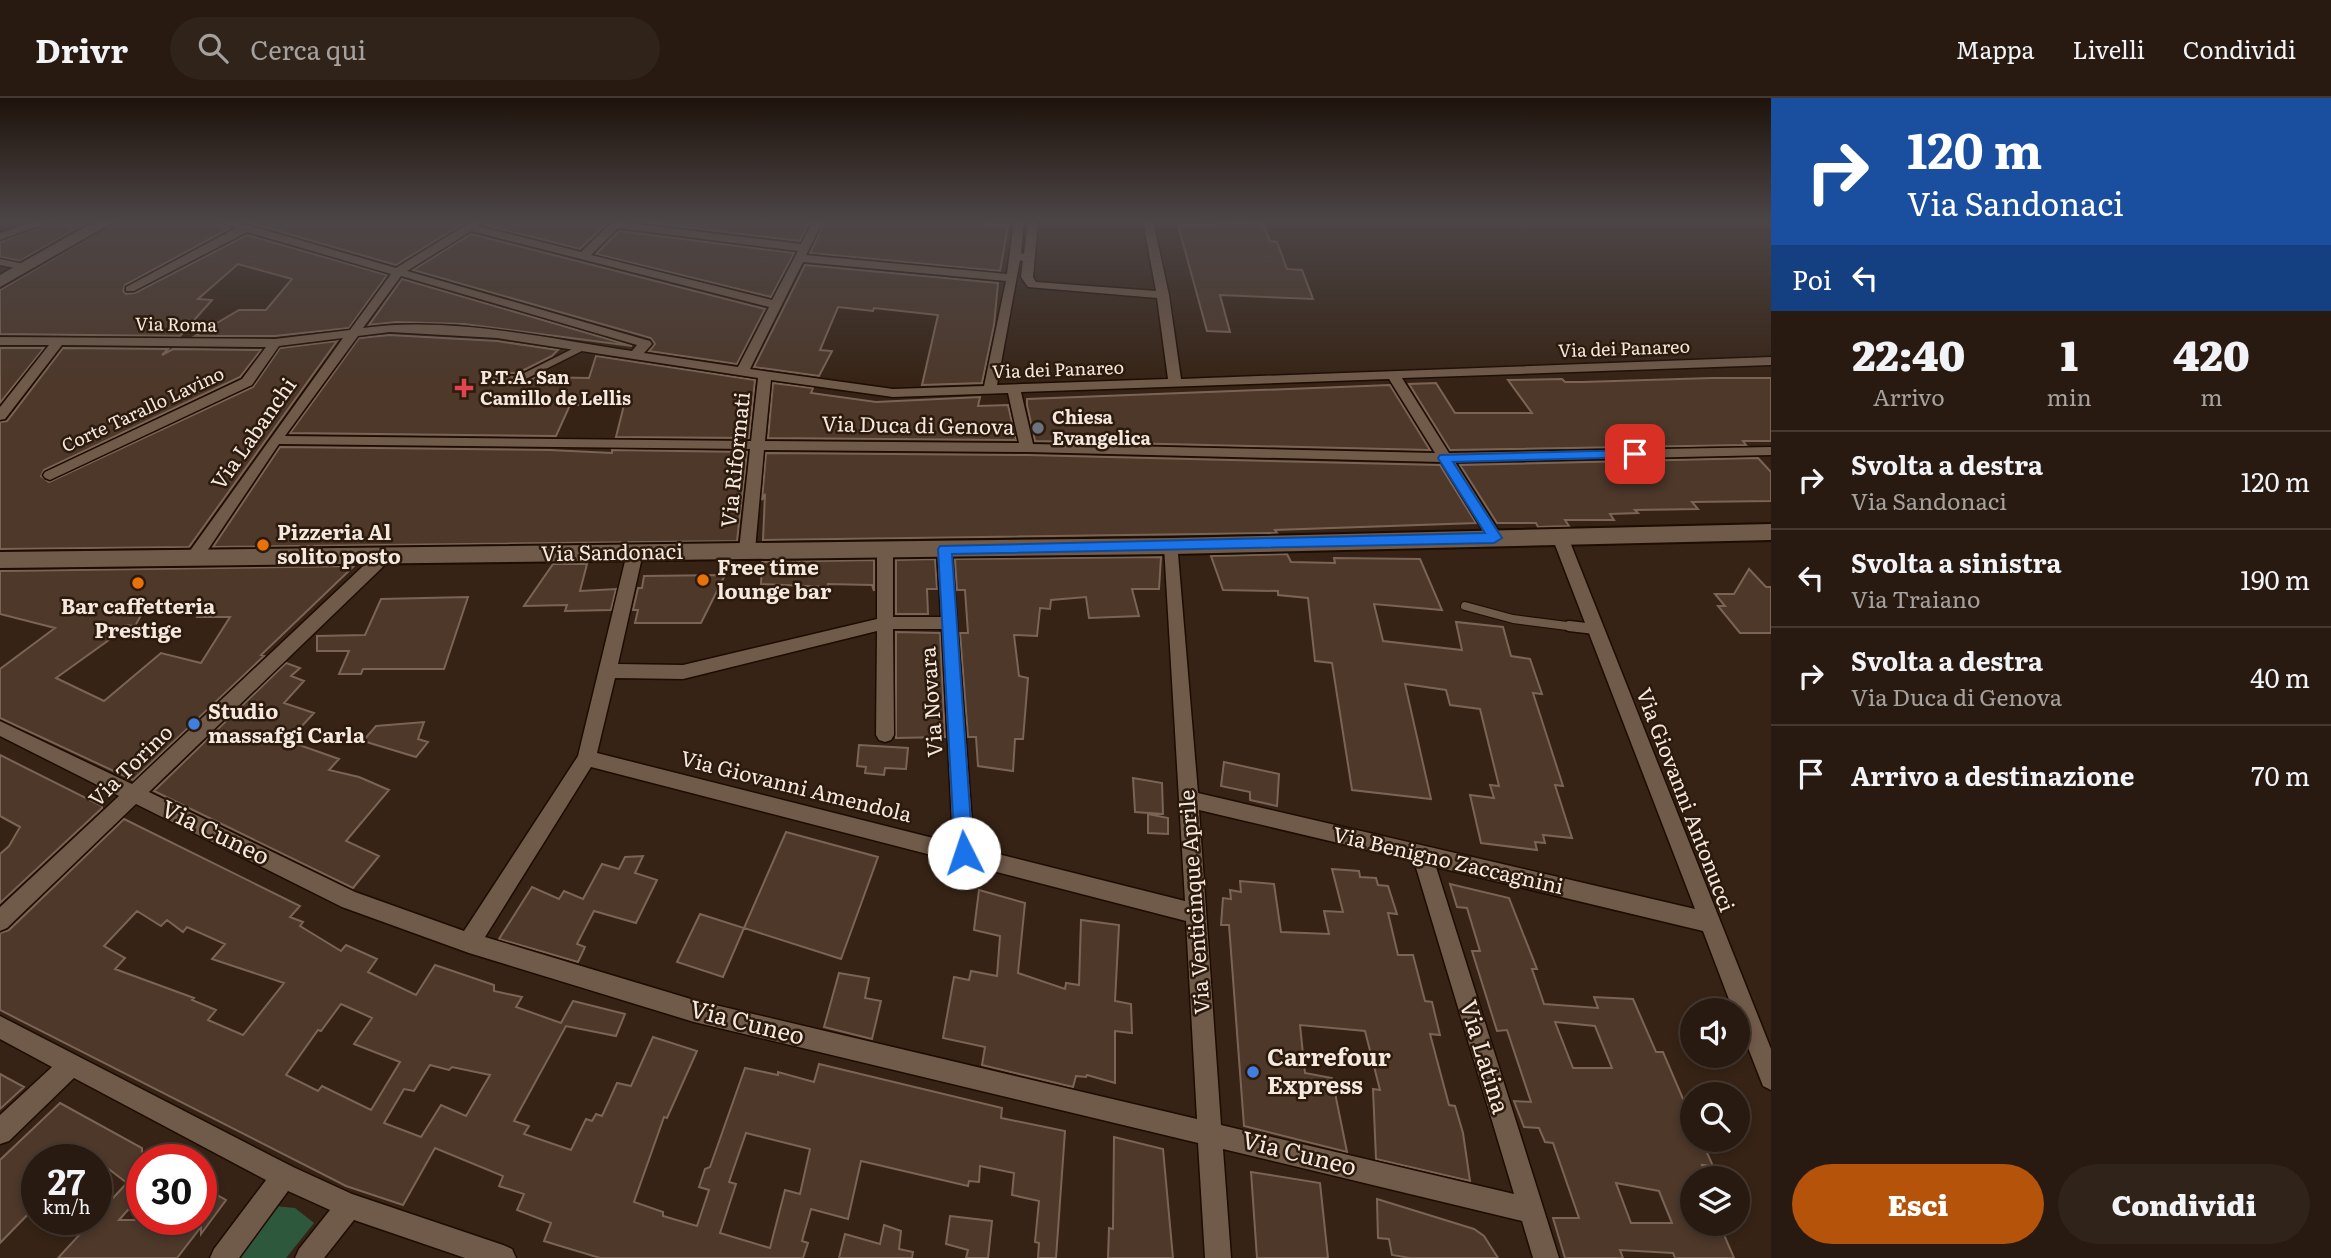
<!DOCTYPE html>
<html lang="it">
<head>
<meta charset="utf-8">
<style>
	:root { --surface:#281a10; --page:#302319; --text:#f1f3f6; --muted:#a5a19f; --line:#443830; --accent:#b45309 }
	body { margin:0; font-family:Literata,serif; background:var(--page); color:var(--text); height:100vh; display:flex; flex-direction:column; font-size:26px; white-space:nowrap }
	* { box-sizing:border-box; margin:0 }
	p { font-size:23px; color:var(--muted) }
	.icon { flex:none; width:38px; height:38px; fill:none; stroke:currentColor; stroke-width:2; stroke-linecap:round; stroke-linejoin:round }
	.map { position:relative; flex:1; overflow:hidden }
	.details { display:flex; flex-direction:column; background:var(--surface); width:560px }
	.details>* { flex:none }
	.guide { background:#1a4fa0; color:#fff; overflow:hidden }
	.fabs { position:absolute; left:1680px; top:900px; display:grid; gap:14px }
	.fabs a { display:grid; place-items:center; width:70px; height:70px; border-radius:50%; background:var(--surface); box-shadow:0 4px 10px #0003,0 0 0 2px var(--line); font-size:35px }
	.speed { position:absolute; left:21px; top:1046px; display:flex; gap:14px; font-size:35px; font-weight:700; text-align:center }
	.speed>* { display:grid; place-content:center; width:91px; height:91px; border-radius:50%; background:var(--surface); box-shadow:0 4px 10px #0003,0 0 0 2px var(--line); line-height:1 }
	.speed small { font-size:18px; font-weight:400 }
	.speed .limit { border:10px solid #d22; background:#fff; color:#111 }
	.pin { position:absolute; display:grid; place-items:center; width:60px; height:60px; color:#fff; margin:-30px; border-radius:14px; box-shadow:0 4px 10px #0006 }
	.me { position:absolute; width:77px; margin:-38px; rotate:356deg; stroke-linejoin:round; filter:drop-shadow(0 0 5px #0008) }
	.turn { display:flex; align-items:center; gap:24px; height:147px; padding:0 21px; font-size:32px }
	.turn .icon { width:91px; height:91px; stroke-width:2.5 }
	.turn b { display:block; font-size:49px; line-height:60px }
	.then { display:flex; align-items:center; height:66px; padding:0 21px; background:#0003; gap:14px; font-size:26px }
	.eta { display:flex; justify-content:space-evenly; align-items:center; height:119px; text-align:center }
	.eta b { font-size:42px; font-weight:800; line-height:49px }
	.action { display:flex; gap:14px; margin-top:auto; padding:14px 21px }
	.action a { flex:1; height:80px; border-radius:42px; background:var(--accent); color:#fff; font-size:28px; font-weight:800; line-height:80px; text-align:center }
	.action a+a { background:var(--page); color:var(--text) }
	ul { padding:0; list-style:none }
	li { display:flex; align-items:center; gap:21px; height:98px; padding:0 21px; border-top:2px solid var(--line) }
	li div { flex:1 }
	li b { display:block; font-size:26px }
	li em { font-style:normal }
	header { display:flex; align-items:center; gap:42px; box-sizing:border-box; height:98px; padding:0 35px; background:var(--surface); border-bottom:2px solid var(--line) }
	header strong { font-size:33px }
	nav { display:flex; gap:38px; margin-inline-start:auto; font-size:24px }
	.search { width:490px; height:63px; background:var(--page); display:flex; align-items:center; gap:18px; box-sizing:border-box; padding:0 24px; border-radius:38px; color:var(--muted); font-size:26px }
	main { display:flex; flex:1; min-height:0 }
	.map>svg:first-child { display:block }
	.green { fill:#2d583c }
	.building { fill:#4d382a; stroke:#7b6455; stroke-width:2; fill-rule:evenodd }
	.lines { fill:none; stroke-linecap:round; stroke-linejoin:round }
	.lane-far2-casing { stroke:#1d0c02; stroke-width:9 }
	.lane-far1-casing { stroke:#1d0c02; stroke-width:10 }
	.lane-casing { stroke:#1d0c02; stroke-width:13 }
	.street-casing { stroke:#1d0c02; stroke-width:3 }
	.secondary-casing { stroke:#1d0c02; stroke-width:4 }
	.lane-far2 { stroke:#705a4a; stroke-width:6 }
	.lane-far1 { stroke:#705a4a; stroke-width:8 }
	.lane { stroke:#705a4a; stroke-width:10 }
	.street { fill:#705a4a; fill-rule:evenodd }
	.secondary { fill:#705a4a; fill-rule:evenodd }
	.route { fill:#1a73e8; stroke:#114b97; stroke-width:2 }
	.health-dot { fill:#e0444e; stroke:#2c1a0c; stroke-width:2.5 }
	.worship-dot { fill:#6b7280; stroke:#2c1a0c; stroke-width:2.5 }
	.food-dot { fill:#e8710a; stroke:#2c1a0c; stroke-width:2.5 }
	.shop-dot { fill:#3f7fe0; stroke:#2c1a0c; stroke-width:2.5 }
	.labels { text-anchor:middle; stroke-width:5; stroke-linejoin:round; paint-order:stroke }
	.far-street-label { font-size:18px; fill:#f5e8df; stroke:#2c1a0c }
	.far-poi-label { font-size:18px; font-weight:bold; fill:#f5e8df; stroke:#2c1a0c; text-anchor:start }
	.street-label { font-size:21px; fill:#f5e8df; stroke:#2c1a0c }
	.poi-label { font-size:21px; font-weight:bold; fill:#f5e8df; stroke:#2c1a0c; text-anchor:start }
	.near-street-label { font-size:24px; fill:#f5e8df; stroke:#2c1a0c }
	.near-poi-label { font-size:24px; font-weight:bold; fill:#f5e8df; stroke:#2c1a0c; text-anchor:start }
</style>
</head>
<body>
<header>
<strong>Drivr</strong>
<div class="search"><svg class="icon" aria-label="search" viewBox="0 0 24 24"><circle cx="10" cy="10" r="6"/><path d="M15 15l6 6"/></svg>Cerca qui</div>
<nav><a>Mappa</a><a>Livelli</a><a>Condividi</a></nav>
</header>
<main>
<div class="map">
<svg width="1771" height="1160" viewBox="0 0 1771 1160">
	<rect width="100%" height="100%" fill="#362315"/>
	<path class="green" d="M275,1108L295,1110L314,1125L286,1160H237Z"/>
	<path class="building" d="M55,123H90L20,163L0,159V144Z
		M117,123H214L230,130L125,187L123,193L126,196L135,195L247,137L387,177L349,230L275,238H195L239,212H266L292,181L238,166L198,201L212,202L180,238L0,236V192Z
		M243,123H467L396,167Z
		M487,123H609L580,151L484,127Z
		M634,123H810L800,143Z
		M825,123H988L987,126L1008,128L1000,173L810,155Z
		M1217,124L1263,126L1270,143L1277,144L1287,171L1302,172L1313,201L1220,197L1230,234L1207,233L1178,127L1218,126Z
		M619,133L794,155L771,199L596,156Z
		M471,136L765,211L737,266L649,253L655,246L651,240L413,172Z
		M805,167L998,185L994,227L982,285L922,287L938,217L874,210L873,213L838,209L820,252L832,253L819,278L754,269Z
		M402,181L632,248L464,226L396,224L369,227Z
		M390,237L497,243L558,252L552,258L518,275H489L485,280L491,286L519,287L537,279L589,280L596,258L755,282L749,340L616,339L624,307H570L556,338L290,335L359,240Z
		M337,243L189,449L0,451V324L7,323L63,250L168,251L162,257L173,251L261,252L240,279L44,372L41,378L49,384L253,289L280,250Z
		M0,250H44L0,305Z
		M1712,280H1771V343H1743L1746,347L1450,352L1409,286L1436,285L1455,315H1532L1508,282L1562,281L1565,284H1582Z
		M773,285L813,290L811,295L876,304L980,299L978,308L1008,307L1016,342L768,340Z
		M1390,287L1430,352L1035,343L1027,307V301Z
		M280,349L550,352L612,355V352L747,354L737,443L213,449Z
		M766,355L1027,357L1440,367L1476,425L1275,432L1277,435L763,442L765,396L762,402Z
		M1758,360L1771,374V403L1692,404L1698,411L1635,412L1638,415L1610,416L1614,422H1565L1569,428L1538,429L1536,425H1497L1460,367Z
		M1287,456L1291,464L1335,465L1334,460L1420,461L1442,512L1374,506L1383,543L1462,552L1456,524L1503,529L1511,558L1530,561L1542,596L1533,595L1563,688L1555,687L1572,740L1543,737L1545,745L1535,744L1537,752L1481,745L1470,697L1494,700L1490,687L1499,688L1480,611L1450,607L1446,592L1405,586L1431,701L1352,692L1332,565L1315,563L1308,500L1278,497V493L1223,492L1211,458Z
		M1161,459L1159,491H1132L1139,518L1089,520L1086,499L1051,502L1050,511L1040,510L1037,538L1014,537L1019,578L1028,580L1023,641H1015L1013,673L978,668L976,639H968L960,535H968L965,492H957L955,461Z
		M935,461L937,491H927L928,516H896V462Z
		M874,462V493L872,487L828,486V489L761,486L762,464Z
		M553,466H587L580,493L616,491L611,512L565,513L567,507L524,508Z
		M354,468L261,557L264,558L133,682L0,620V571L55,530L0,516V473ZM203,508L197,519H230L201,565L161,555L104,603L56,580L120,534L125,527L135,528L144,512L159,513L161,509Z
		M1749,471L1766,489H1771V535H1740L1718,508H1725L1715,496H1734Z
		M725,477L701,525H635L638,512H633L638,490H642L644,478Z
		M468,499L444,571H363L361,576H339L349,553H317V538L365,537L381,501Z
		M896,534L940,535L945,639L896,640Z
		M286,565L300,570L291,578L304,583L284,605L314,615L288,643L339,661L329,672L359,679L389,692L346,743L379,758L353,790L154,693Z
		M424,624L418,641L428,644L416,659L363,643L376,628Z
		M859,647L908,650L906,671L885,670L884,677L865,675L866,669L857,668Z
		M0,657L102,708V710L0,805V756L9,748L20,729L0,718Z
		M1224,664L1279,676L1277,708L1250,702V694L1221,688Z
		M1133,680L1162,685L1163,716L1135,714Z
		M1148,716L1168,720V736L1148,735Z
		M124,721L300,808L290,819L303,824L300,828L341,853L346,847L377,861L368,874L416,897L435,867L494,887V893L522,899L516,909L561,925L573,903L625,916L616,938L566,928L514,1023L529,1028L524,1036L571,1052L586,1021L592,1023L596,1016L602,1018L617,985L631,988L653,939L697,953L667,1020L664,1019L634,1104L663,1114V1118L697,1128L709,1092L699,1089L705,1071L710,1069L745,970L778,977V974L814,984L819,966L1002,1010L1001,1020L1065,1033L1056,1160H1038L1039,1145L1035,1144L1039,1103L1012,1097L1014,1075L980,1068L979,1084L969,1083L968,1088L861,1063L848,1121L811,1111L802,1143L808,1145L803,1160H600L544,1143L551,1125L517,1112L524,1096L499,1088L503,1078L435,1050L403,1107L346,1088L0,912V835L9,832ZM137,813L161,828L167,822L183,834L187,829L225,846L212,861L284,885L243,937L208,922L216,912L192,902L194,900L115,871L125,860L104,848ZM341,906L372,920L354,946L400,964L371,1012L322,988L318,993L286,977L318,932L321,933ZM430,967L449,972L452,969L490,977L466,1018L441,1007L421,1039L384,1025L404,991L414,993ZM746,1035L810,1051L800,1096L785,1092L770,1150L720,1135L736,1086L729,1084Z
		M786,734L878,759L841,861L744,830Z
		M643,758L635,775L657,782L636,825L594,813L577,846L585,849L578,864L499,841L532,789L559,801L564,793L583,801L602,766L619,771L625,759Z
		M1332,771L1359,773L1360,779L1376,780L1378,787L1388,788L1397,816L1388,815L1398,857H1413L1425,903L1432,904L1440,937L1430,936L1449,1007L1455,1008L1463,1035L1470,1083L1376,1061L1373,991L1380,992L1365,933L1300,927L1305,975L1332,980L1347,1054L1244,1028L1229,827H1221L1223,800L1231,801L1230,792L1241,794L1240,783L1274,786L1281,834L1329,836L1324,813L1343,814Z
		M1450,786L1509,800L1537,871H1532L1544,906L1598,910L1594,899L1633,901L1656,954H1663L1692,1022V1041H1701L1713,1068L1702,1067L1708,1080H1692V1125H1719L1734,1160H1675L1673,1155L1620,1152L1623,1160H1565L1553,1120H1579L1553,1045L1545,1044L1539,1030L1524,1029L1514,1003L1531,1004L1507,932L1497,933L1472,853H1480L1467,810L1457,809ZM1555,924L1595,928L1612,970H1573ZM1616,1085L1659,1093L1672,1125H1631Z
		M979,792L1025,805L1018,875L1065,891L1066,885L1079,887L1081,822L1119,827L1115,903L1131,906L1132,935L1115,933V985L1087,977L1086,979L1076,978L1073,989L982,967L985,949L943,940L954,879L969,882L971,873L997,878L1000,838L974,832Z
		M700,816L744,830L723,879L677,864Z
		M839,875L869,880L865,900L881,903L872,941L824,929Z
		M0,976L24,989L0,1011Z
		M60,1005L142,1050V1096L119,1122H201V1088L226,1102L201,1136V1129L177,1160H58L93,1122H96V1118L127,1085L97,1062H37V1107L0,1145V1062Z
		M1114,1039L1163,1051L1173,1160H1108L1109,1130L1113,1131Z
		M1251,1074L1320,1085L1328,1160H1257Z
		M1377,1101L1474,1131L1484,1138L1498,1160H1410L1392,1157L1389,1141L1378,1140Z
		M950,1118L992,1123L988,1160H966L968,1152L946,1146Z
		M884,1127L901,1133L899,1151L913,1154L912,1160H839L845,1136L880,1146Z"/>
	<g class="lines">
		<g class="lane-far2-casing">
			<path id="lane-far2" d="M491,280L519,281L583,249"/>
		</g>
		<g class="lane-far1-casing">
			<path id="lane-far1" d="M1465,508L1513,521L1583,530"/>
		</g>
		<g class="lane-casing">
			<path id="lane" d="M1569,528L1595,531"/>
		</g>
		<g class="street-casing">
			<path id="street" d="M37,123H52L0,142V135Z
				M217,123H234L396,170L472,123H484L478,128L581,154L613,123L801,146L813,123H823L806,157L1007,176L1014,123H1024L1021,155L1024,156L1028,123H1038L1033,179L1036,184L1156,193L1143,123H1153L1169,197L1181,281L1771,259V267L1402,280L1449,355L1771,349V357L1455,364L1503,440L1495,445L1490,444L1441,364L1027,354L764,352L755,452L747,457L739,452L750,351L279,346L199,465H187L185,461L187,457L343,240L279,248L252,287L50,382L45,380L43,377L45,374L242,281L266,249L62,247L5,321L0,322V309L49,247H0V239L275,241L350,232L391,176L247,134L134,193H126V189L236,130ZM618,130L798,153L772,202L591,157ZM471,133L769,209L738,269L644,255L652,246L650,243L407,173ZM1020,162L1023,163L1021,179L1028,189L1157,200L1168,281L997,287ZM803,164L1006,183L984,288L893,291L750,271ZM401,178L637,247L632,253C546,240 450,218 363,230ZM390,234L497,240L758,280L751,343L285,338L358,238ZM1389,281L1435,355L1033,346L1021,294ZM771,282L893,299L1008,295L1019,345L765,343Z
				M0,161L29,167L31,169L25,172L0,167Z
				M1560,434L1568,439L1771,951V992L1763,988L1738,924V912H1733L1703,833L1436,769L1559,1160H1533L1522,1123L1223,1051L1231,1160H1205L1198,1045L694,924L469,855L342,809L136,706L7,830L0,833V809L119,698L0,638V623L132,686L378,454L384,453L392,458L390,462L149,694L355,794L464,833L578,658L627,455L635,450L643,455L618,566L683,567L877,521V452L885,447L893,452V519H941L937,451L939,447H951L974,750L1185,803L1164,448L1172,443L1177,444L1198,695L1695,811L1552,439ZM893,531H942L953,745L597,655L615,580L683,581L877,533L876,637L879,642L885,644L891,642L894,637ZM591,669L1186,823L1197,1021L694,902L485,839ZM1199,712L1414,763L1514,1096L1221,1027Z
				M0,918L293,1069L352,1096L503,1147L512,1151L516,1160H465L354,1122L324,1160H295L299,1151L330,1112L288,1093L239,1160H210L214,1151L266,1082L74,980L9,1043L0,1046V1017L52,969L0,941Z"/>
		</g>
		<g class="secondary-casing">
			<path id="secondary" d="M95,123H115L0,189V177Z
				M1771,426V442L1172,456L0,470V454L1172,440Z"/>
		</g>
		<use href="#lane-far2" class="lane-far2"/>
		<use href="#lane-far1" class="lane-far1"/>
		<use href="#lane" class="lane"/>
		<use href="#street" class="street"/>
		<use href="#secondary" class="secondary"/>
	</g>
	<linearGradient id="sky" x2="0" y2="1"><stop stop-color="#1e130c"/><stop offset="0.43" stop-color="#4c4546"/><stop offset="1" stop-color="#4c4546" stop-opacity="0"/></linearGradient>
	<rect width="1771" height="285" fill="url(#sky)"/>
	<path class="route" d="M1635,352L1640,353V359L1453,364L1502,440L1494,445L952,456L973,755L971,760L964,763L958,760L955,755L938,451L940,448L1485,435L1438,360L1440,357Z"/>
	<path class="health-dot" d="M460.5 279.5h7v7h7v7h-7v7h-7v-7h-7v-7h7z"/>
	<circle class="worship-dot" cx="1038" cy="330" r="7"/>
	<g class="food-dot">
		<circle cx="263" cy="447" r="7"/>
		<circle cx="703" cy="482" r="7"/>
		<circle cx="138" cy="485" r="7"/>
	</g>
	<g class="shop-dot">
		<circle cx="194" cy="626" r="7"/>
		<circle cx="1253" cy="974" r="7"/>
	</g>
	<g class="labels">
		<g class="far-street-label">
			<text transform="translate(176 227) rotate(1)" y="6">Via Roma</text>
			<text transform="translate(1624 251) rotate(-2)" y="6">Via dei Panareo</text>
			<text transform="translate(1058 272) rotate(-2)" y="6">Via dei Panareo</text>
			<text transform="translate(143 312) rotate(-25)" y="6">Corte Tarallo Lavino</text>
		</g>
		<g class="far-poi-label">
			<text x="480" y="286">P.T.A. San<tspan x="480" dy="21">Camillo de Lellis</tspan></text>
			<text x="1052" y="326">Chiesa<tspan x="1052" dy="21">Evangelica</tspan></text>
		</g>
		<g class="street-label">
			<text transform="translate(918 328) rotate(1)" y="7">Via Duca di Genova</text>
			<text transform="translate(254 336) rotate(-55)" y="7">Via Labanchi</text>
			<text transform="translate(736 362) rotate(-84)" y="7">Via Riformati</text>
			<text transform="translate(612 455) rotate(-1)" y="7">Via Sandonaci</text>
			<text transform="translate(932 604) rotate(-94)" y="7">Via Novara</text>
			<text transform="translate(131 668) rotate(-44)" y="7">Via Torino</text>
			<text transform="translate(796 689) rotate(14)" y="7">Via Giovanni Amendola</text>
			<text transform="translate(1685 702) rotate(69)" y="7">Via Giovanni Antonucci</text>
			<text transform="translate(1448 763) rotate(13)" y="7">Via Benigno Zaccagnini</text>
			<text transform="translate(1195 804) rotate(-94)" y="7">Via Venticinque Aprile</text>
		</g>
		<g class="poi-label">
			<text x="277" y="442">Pizzeria Al<tspan x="277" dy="24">solito posto</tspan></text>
			<text x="717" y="477">Free time<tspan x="717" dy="24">lounge bar</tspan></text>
			<text x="138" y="516" text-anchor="middle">Bar caffetteria<tspan x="138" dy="24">Prestige</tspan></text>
			<text x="208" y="621">Studio<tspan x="208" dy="24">massafgi Carla</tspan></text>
		</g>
		<g class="near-street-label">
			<text transform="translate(215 735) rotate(26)" y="8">Via Cuneo</text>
			<text transform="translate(747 925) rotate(14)" y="8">Via Cuneo</text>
			<text transform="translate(1484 959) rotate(73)" y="8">Via Latina</text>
			<text transform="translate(1299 1056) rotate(14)" y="8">Via Cuneo</text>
		</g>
		<g class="near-poi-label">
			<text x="1267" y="968">Carrefour<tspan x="1267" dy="28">Express</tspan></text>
		</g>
	</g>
</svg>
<div class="fabs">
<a><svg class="icon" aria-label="sound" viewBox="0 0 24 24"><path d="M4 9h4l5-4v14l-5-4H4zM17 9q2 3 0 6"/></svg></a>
<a><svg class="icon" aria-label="search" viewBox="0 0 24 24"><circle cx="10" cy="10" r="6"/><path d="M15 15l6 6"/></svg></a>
<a><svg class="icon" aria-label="layers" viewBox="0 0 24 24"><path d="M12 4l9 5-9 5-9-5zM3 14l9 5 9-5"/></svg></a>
</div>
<div class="speed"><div>27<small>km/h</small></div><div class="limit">30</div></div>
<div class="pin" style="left:1635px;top:356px;background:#d93025"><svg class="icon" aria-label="arrive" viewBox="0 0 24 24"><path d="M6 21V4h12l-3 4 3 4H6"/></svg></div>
<svg class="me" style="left:964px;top:755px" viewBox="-20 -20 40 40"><circle r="19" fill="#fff"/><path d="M0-13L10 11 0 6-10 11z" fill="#1a73e8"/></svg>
</div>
<section class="details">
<div class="guide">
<div class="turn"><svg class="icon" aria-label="right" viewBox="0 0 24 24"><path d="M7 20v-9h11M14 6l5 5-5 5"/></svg><div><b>120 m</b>Via Sandonaci</div></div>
<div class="then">Poi<svg class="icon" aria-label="left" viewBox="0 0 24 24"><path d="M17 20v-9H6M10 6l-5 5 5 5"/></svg></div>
</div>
<div class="eta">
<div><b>22:40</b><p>Arrivo</p></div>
<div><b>1</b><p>min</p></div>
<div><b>420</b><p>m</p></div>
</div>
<ul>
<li><svg class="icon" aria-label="right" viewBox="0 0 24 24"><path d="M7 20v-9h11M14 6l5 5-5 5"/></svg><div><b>Svolta a destra</b><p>Via Sandonaci</p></div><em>120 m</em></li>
<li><svg class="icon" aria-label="left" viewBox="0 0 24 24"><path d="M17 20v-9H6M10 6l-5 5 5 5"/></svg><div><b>Svolta a sinistra</b><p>Via Traiano</p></div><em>190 m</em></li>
<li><svg class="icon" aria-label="right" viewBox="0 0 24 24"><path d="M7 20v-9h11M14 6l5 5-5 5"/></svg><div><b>Svolta a destra</b><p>Via Duca di Genova</p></div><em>40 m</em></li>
<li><svg class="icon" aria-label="arrive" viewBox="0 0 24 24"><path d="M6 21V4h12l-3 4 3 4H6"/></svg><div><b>Arrivo a destinazione</b></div><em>70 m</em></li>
</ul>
<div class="action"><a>Esci</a><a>Condividi</a></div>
</section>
</main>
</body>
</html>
